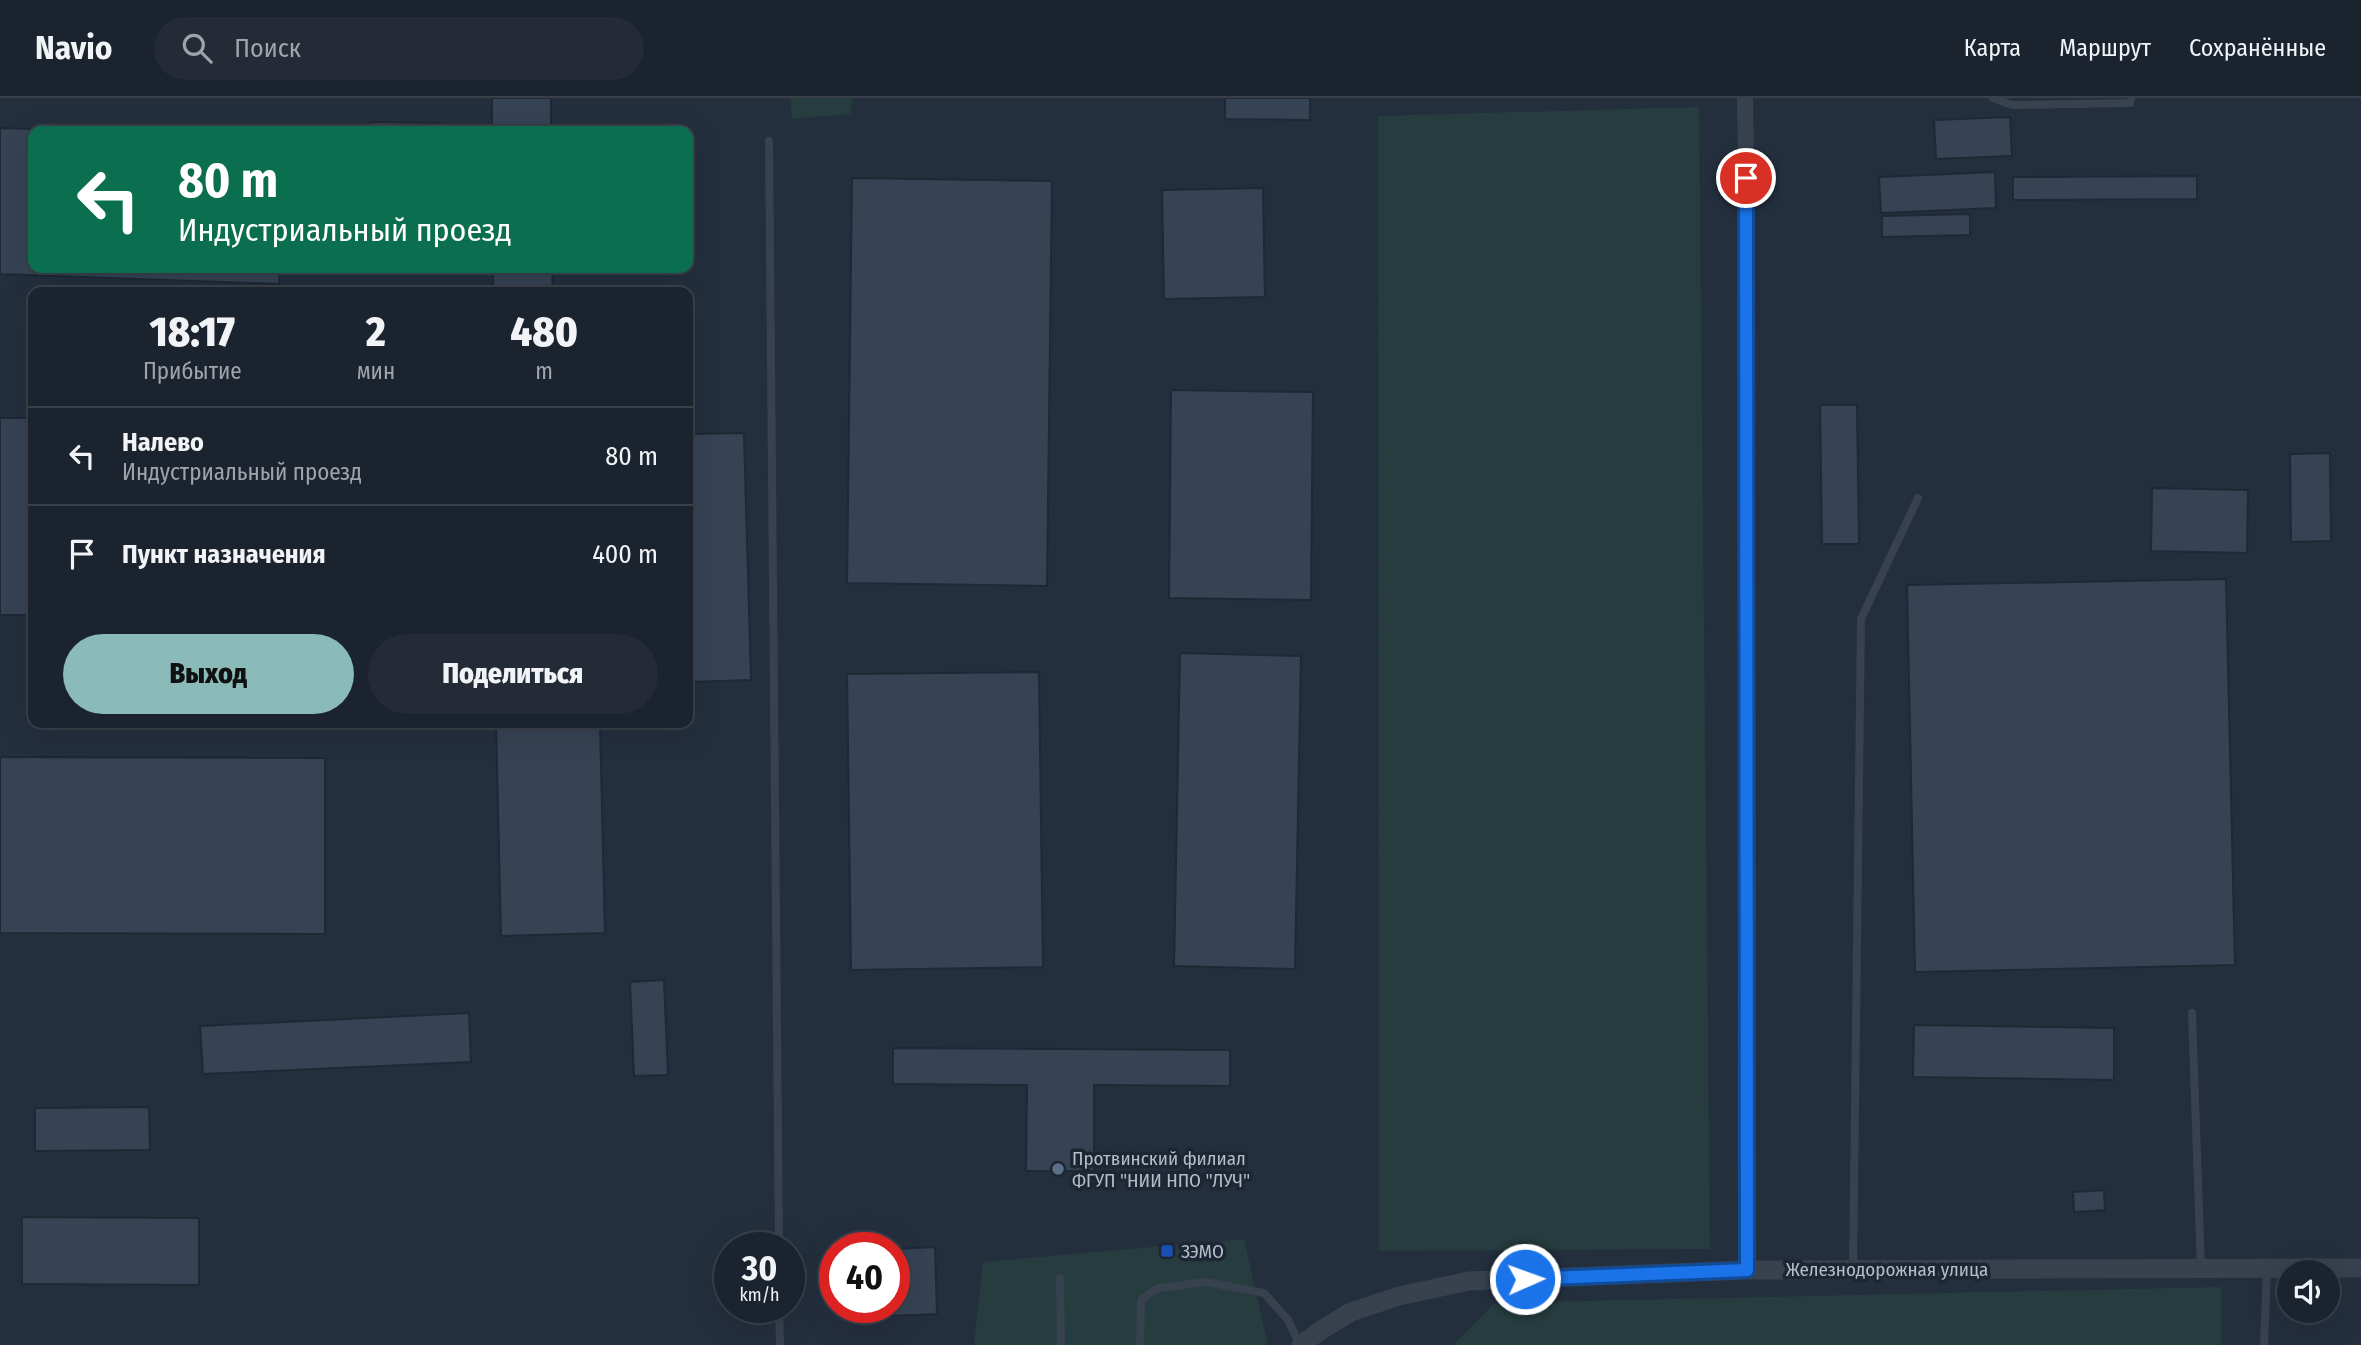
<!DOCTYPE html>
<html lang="ru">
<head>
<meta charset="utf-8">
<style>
	:root { --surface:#1b232e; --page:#242b36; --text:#f1f3f6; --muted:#a0a4aa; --line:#39404a; --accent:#8bbbb9 }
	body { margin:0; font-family:"Fira Sans Condensed",sans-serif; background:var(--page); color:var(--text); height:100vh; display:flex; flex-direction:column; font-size:26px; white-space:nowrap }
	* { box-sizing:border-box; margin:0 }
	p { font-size:23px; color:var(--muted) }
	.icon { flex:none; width:38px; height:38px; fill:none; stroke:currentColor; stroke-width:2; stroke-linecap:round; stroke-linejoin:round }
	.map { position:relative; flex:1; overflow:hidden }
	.drawer { position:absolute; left:28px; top:189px; width:665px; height:441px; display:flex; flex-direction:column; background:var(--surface); border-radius:14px; box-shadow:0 7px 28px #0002,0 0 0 2px var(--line) }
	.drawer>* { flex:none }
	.top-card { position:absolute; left:28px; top:28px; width:665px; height:147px; border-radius:14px; box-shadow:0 7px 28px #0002,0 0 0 2px var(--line); background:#0b6e4f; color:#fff; overflow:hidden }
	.fabs { position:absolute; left:2277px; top:1162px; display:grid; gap:14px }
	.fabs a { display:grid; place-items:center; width:63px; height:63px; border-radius:50%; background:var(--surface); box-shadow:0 7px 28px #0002,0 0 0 2px var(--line); font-size:35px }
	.speed { position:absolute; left:714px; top:1134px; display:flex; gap:14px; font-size:35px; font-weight:700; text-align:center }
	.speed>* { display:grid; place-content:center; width:91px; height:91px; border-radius:50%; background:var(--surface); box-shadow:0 7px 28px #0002,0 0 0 2px var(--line); line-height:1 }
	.speed small { font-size:18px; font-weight:400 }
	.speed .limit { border:10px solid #d22; background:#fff; color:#111 }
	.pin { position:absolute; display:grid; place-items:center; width:60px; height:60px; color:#fff; margin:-30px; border:4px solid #fff; border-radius:50%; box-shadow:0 2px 7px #0007 }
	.me { position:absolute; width:77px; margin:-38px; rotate:88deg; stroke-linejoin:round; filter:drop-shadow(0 0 5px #0008) }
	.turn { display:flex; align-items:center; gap:24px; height:147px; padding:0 35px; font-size:32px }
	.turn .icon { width:91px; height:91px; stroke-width:2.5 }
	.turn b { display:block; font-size:49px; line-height:60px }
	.eta { display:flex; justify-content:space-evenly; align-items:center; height:119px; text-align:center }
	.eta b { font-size:42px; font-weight:800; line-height:49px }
	.cta { display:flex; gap:14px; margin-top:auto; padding:14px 35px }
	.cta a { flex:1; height:80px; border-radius:42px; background:var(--accent); color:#111; font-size:28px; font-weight:800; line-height:80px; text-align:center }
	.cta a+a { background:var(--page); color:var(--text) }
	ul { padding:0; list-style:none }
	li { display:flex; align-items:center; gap:21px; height:98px; padding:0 35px; border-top:2px solid var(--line) }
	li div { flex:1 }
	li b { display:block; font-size:26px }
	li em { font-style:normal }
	header { display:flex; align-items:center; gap:42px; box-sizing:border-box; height:98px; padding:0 35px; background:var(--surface); border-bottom:2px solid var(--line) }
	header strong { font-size:33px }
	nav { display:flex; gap:38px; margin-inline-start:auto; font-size:24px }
	.search { width:490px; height:63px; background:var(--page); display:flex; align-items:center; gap:18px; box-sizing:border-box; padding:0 24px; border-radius:38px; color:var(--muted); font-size:26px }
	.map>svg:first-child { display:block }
	.green { fill:#263c3f }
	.building { fill:#364354; stroke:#1f2835; stroke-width:2 }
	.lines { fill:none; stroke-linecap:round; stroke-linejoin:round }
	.service { stroke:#38414e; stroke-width:8 }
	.minor { stroke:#38414e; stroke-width:16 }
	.tertiary { stroke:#38414e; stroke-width:19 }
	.route-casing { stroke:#114b97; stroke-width:18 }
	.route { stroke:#1a73e8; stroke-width:12 }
	.service-dot { fill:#5c6f8a; stroke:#1d2633; stroke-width:2.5 }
	.transit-dot { fill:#1a4fb4; stroke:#1d2633; stroke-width:2.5 }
	.labels { text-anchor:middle; stroke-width:7; stroke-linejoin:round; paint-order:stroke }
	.poi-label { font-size:19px; fill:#b4bcc9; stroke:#1d2633; text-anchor:start }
	.street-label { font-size:19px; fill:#b4bcc9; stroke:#1d2633 }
</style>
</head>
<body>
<header>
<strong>Navio</strong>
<div class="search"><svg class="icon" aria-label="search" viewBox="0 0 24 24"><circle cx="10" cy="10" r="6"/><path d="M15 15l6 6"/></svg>Поиск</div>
<nav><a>Карта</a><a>Маршрут</a><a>Сохранённые</a></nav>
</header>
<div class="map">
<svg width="2361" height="1247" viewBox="0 0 2361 1247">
	<rect width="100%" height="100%" fill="#242f3e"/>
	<path class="green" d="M790,0H853L850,16L792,21Z
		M1699,9L1710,1151L1379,1153L1378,18Z
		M1244,1141L1268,1247H974L983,1164Z
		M2221,1189V1247H1453L1495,1205Z"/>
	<path class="building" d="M492,0H551V33H492Z
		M1225,0H1310V22L1225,21Z
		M2010,19L2012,58L1936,61L1934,22Z
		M370,24L440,25V33H370Z
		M0,30L102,33H33V170H280L279,186L0,176Z
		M1995,74L1996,110L1881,115L1879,79Z
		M2197,78V101L2013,102V79Z
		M852,80L1052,83L1047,488L847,485Z
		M1263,90L1265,199L1164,201L1162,92Z
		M1970,116V137L1882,139V118Z
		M493,170H552L553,194H493Z
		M1171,292L1313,294L1311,502L1169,500Z
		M1820,307H1857L1859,446H1822Z
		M0,320H33V517H0Z
		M744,335L751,582L690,584L688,336Z
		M2330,355L2331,443L2291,444L2290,356Z
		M2152,390L2248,392L2247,455L2151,453Z
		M2226,481L2235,867L1915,874L1907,487Z
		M1180,555L1301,558L1295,871L1174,868Z
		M1039,574L1043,869L851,872L847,576Z
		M496,625H600L605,835L501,838Z
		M0,659L325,660V836L0,835Z
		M664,882L668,977L634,978L630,884Z
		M469,915L471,964L203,976L200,928Z
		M1914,927L2114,930V982L1913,979Z
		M893,950L1230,952V988L1094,987V1073H1026L1027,987L893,986Z
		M149,1009L150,1052L35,1053V1010Z
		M2104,1092L2105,1112L2074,1114L2073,1094Z
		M22,1119L199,1120V1187L22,1186Z
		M935,1149L937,1216L867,1219V1209H894V1151Z"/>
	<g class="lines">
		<path class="service" d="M1993,0L2012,7L2130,5L2131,0
			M769,43L779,1150
			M2192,915L2201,1171
			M1853,1171L1861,521L1918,400
			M1060,1180L1061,1247
			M779,1209L780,1247
			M1140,1247L1141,1202L1158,1190L1207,1184L1264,1195L1288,1222L1300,1247
			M2264,1247L2267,1171"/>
		<path class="minor" d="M1745,0L1747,133V1172"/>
		<path class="tertiary" d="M1301,1247L1321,1232L1351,1214L1399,1198L1469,1183L1747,1172L2361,1170"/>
	</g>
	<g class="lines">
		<g class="route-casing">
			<path id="route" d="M1525,1181L1747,1172L1746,80"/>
		</g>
		<use href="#route" class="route"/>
	</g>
	<circle class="service-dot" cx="1058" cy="1071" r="7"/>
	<rect class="transit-dot" x="1160" y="1146" width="14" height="14" rx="3.5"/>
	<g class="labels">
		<g class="poi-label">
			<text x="1072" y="1067">Протвинский филиал<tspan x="1072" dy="22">ФГУП "НИИ НПО "ЛУЧ"</tspan></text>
			<text x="1181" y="1160">ЗЭМО</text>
		</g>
		<g class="street-label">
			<text x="1887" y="1178">Железнодорожная улица</text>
		</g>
	</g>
</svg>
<div class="fabs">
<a><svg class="icon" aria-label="sound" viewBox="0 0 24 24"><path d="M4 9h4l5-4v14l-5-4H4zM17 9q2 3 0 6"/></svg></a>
</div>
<div class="speed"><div>30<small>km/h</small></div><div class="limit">40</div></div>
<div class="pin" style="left:1746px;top:80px;background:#d93025"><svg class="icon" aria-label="arrive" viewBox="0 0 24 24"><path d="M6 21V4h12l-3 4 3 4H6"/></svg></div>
<svg class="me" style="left:1525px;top:1181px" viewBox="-20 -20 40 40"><circle r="17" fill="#1a73e8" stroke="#fff" stroke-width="3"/><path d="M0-11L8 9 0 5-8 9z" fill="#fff"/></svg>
<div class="top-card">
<div class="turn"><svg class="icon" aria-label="left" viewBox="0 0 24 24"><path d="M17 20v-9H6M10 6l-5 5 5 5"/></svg><div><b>80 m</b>Индустриальный проезд</div></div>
</div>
<section class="drawer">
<div class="eta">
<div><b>18:17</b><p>Прибытие</p></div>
<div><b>2</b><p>мин</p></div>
<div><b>480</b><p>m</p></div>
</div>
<ul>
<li><svg class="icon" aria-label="left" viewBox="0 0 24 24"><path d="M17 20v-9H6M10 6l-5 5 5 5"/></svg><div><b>Налево</b><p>Индустриальный проезд</p></div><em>80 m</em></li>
<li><svg class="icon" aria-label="arrive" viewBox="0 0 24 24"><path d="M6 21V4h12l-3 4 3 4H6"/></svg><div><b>Пункт назначения</b></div><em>400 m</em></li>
</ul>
<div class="cta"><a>Выход</a><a>Поделиться</a></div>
</section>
</div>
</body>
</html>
